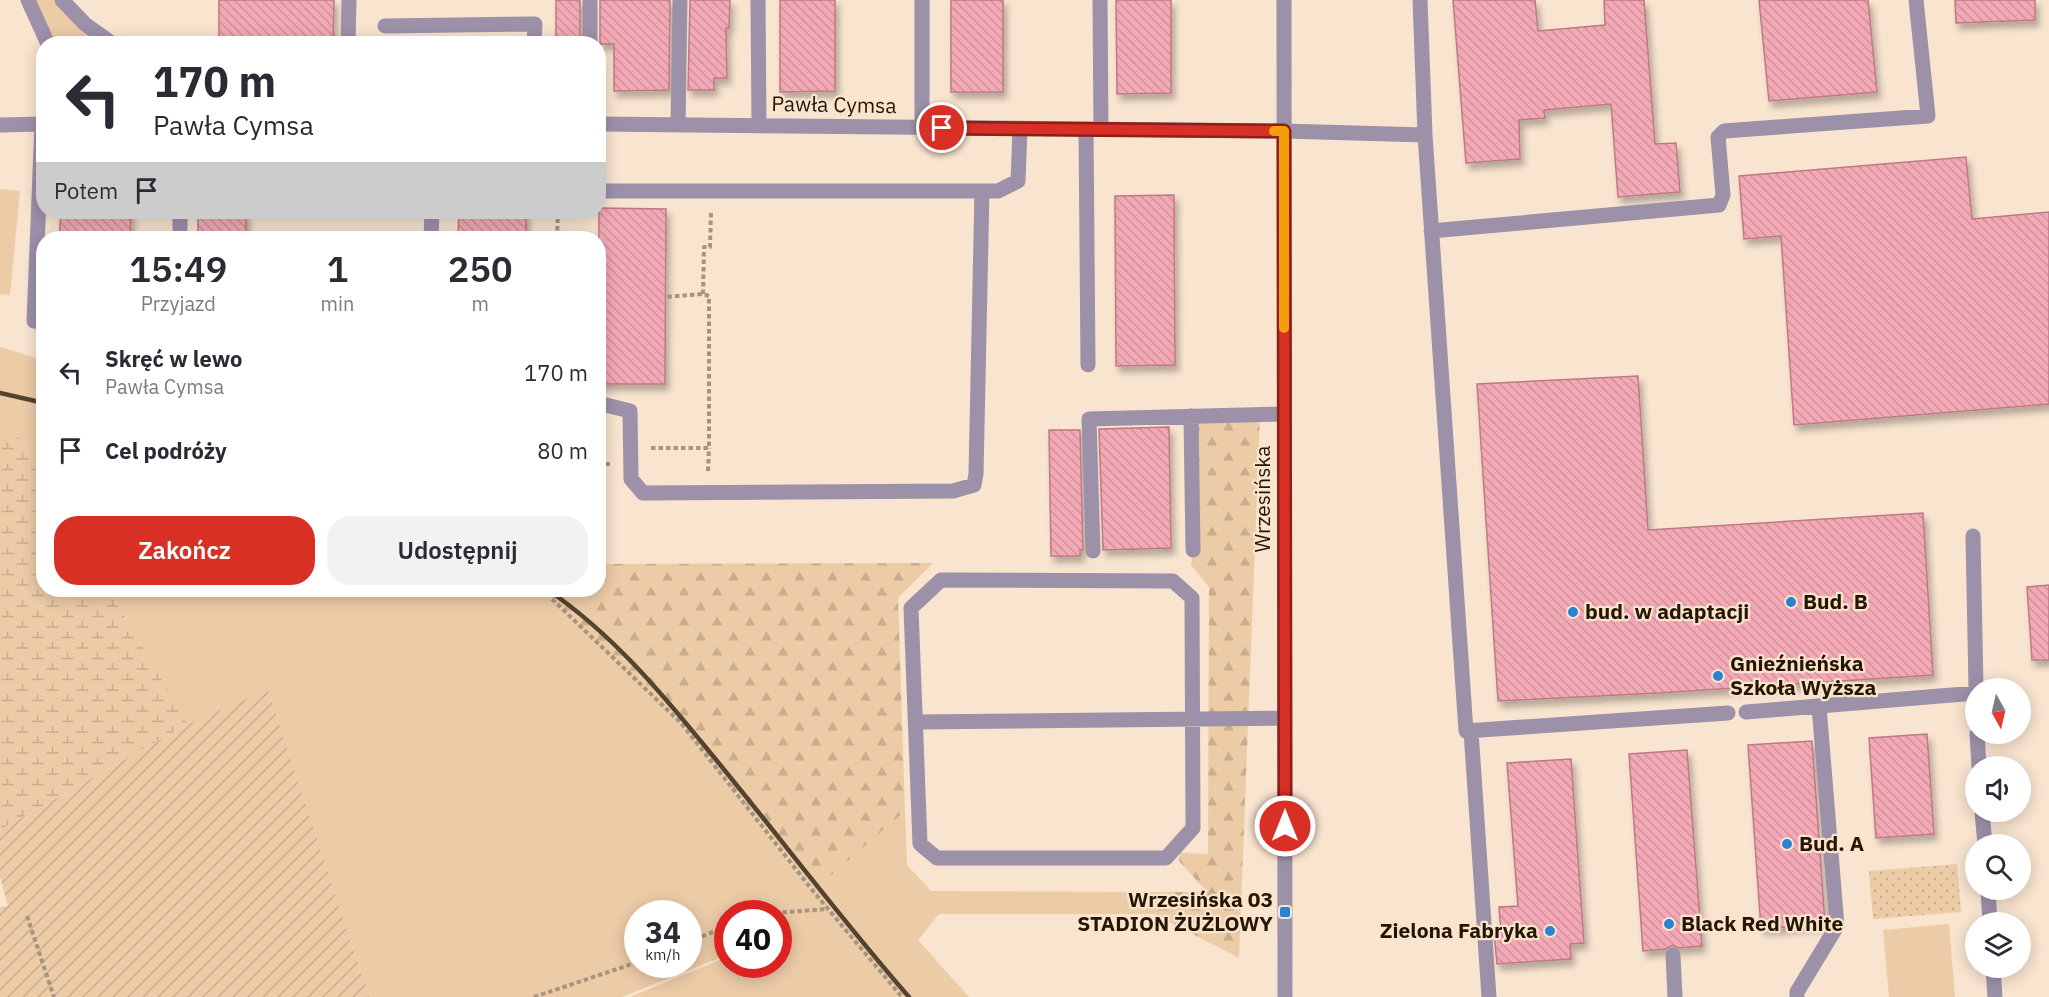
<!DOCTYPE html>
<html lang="pl">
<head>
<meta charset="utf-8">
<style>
	:root { --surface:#fff; --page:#f2f2f3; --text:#2b2b33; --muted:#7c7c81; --accent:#d93025 }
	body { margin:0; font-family:"IBM Plex Sans",sans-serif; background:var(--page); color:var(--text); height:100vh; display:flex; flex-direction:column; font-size:22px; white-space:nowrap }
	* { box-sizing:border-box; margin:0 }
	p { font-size:20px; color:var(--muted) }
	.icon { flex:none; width:33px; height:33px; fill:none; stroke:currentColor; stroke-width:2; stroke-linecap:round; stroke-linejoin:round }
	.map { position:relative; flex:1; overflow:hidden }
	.drawer { position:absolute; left:36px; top:231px; width:570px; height:366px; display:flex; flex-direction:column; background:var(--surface); border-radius:24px; box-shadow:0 3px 15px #0003 }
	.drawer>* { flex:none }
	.guide { position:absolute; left:36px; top:36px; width:570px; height:183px; border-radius:24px; box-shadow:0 3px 15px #0003; background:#fff; color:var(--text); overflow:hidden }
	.needle { width:39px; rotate:172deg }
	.controls { position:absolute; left:1965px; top:678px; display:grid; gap:12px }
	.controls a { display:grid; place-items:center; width:66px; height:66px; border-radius:50%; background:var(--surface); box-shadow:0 3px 15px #0003; font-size:30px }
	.speed { position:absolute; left:624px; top:900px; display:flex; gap:12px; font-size:30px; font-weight:700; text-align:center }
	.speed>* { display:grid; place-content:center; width:78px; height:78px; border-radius:50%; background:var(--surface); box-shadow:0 3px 15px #0003; line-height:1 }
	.speed small { font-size:15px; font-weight:400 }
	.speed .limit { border:9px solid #d22; background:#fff; color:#111 }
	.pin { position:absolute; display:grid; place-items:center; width:51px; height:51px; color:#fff; margin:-26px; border:3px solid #fff; border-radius:50%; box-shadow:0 2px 6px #0007 }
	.me { position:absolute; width:66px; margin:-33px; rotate:0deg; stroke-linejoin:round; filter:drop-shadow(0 0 4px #0008) }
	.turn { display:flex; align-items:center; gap:21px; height:126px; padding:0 18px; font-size:27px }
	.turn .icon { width:78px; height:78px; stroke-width:2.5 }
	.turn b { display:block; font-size:42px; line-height:51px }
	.then { display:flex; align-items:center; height:57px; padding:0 18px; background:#0003; gap:12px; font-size:22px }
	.eta { display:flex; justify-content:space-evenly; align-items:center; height:102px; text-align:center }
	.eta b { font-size:36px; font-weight:600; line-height:42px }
	.cta { display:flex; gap:12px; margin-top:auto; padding:12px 18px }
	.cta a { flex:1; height:69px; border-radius:24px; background:var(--accent); color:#fff; font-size:24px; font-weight:600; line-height:69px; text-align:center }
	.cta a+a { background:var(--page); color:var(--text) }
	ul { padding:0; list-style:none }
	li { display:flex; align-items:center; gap:18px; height:78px; padding:0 18px }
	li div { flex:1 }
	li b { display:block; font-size:22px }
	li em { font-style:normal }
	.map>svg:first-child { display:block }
	.grass { fill:#eccba7; fill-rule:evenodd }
	.forest { fill:url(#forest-firs) }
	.wetland { fill:url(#wetland-marsh) }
	.park { fill:url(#park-dots) }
	.garden { fill:url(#garden-furrows) }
	.building { fill:url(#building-back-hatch); stroke:#bf7984; stroke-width:1.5; filter:url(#shadow) }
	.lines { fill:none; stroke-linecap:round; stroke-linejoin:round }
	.path { stroke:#a7947f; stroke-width:4; stroke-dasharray:4.5 3; stroke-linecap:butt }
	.minor { stroke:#9d90a9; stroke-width:15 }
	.rail { stroke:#54432f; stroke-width:4.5 }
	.route-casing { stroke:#8d1f18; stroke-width:15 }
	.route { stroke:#d93025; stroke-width:10 }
	.slow { stroke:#f59e0b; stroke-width:10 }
	.poi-dot { fill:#2983d0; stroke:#f8e4cf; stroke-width:2 }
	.labels { text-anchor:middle; stroke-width:4.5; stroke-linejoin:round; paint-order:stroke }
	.street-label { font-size:21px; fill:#261501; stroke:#f8e4cf }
	.poi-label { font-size:21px; font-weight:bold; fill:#261501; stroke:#f8e4cf; text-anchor:start }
</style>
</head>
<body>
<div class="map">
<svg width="2049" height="997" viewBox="0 0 2049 997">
	<defs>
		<pattern id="forest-firs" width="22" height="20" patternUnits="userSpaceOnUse" patternTransform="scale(1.5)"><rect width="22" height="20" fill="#eccba7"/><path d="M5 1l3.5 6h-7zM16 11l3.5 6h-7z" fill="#caad8e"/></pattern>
		<pattern id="wetland-marsh" width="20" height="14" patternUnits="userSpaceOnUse" patternTransform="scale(1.5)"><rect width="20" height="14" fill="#eccba7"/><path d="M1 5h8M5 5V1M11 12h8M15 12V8" fill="none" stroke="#caad8e"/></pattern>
		<pattern id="park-dots" width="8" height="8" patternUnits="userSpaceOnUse" patternTransform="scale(1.5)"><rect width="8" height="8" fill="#eccba7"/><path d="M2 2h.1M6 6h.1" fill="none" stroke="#caad8e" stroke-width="1.8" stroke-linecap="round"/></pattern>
		<pattern id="garden-furrows" width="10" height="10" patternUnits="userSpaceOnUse" patternTransform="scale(1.5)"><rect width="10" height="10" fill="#eccba7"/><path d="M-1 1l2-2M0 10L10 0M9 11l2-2" fill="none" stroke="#caad8e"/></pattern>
		<pattern id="building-back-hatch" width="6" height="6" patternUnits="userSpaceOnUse" patternTransform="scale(1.5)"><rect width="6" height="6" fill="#f3a9b5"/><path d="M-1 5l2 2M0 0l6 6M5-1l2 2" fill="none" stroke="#d0919a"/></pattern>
		<filter id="shadow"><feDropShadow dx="3.5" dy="6" stdDeviation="3" flood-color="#0004"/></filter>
	</defs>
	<rect width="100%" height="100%" fill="#f8e4cf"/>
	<path class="grass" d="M28,0H62L113,43H48Z
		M0,189L20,191L10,295L0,294Z
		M0,347L43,360V478L20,438L0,433Z
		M109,590H582L681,723L812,891L905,811L907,865L931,891L1154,892V914H939L918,940L969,997H630L727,957L728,964H778V914H728L727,955L622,997H369L268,691L188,724ZM638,914H688V964H638Z
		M1949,924L1955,997H1889L1883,930Z"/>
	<path class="forest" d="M1260,415L1239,958L1154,914V892H1207L1179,861L1180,853L1208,854L1209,587L1191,565L1193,550L1191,416Z
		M933,563L898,598L905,811L813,891L681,723L552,599L555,590H598L599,564Z"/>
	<path class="wetland" d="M0,433L20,438L43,478L44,590H109L188,724L0,830Z"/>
	<path class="park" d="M1957,864L1961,912L1873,919L1869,871Z"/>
	<path class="garden" d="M268,690L369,997H0V907L8,906L0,877V830L188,724Z"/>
	<path class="building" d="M219,0H334L333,44L219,42Z
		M556,0H580V44H556Z
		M600,0H670L669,90L614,91V44H600Z
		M690,0H730L729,28H726L727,78H714V90H688Z
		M780,0H835V91L780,92Z
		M951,0H1003V92H951Z
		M1116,0H1171V93L1117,94Z
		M1453,0H1535L1538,31L1605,25L1604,0H1644L1655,144L1676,143L1680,192L1618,197L1611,104L1544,110L1545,118L1519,120L1520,159L1466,163Z
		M1759,0H1868L1877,92L1769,101Z
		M1955,0H2035V20L1956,23Z
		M1966,157L1972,219L2049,212V404L1794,425L1781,236L1744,239L1739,176Z
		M1174,195L1175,365L1116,366L1115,196Z
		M599,208L666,209L665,384H598Z
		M61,212H131L130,238H59Z
		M198,212H246V238H198Z
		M459,212H526V238H458Z
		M1638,376L1648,530L1923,513L1933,675L1658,693L1498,701L1477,384Z
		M1169,427L1171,548L1103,550L1099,429Z
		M1049,430H1080L1083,550H1080V556H1051Z
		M2049,585V660H2032L2027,587Z
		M1927,734L1934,834L1876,838L1869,738Z
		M1812,741L1825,924L1761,929L1748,745Z
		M1687,750L1702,946L1679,948L1672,945L1666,949L1643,951L1629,754Z
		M1571,759L1584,943L1570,944L1571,959L1497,964L1494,933L1501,932L1499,907L1518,906L1507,763Z"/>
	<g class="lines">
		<path class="path" d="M557,238L558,212
			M703,294L704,247H710L711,211
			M651,448H709V296L703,294L665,297
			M598,464H612
			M708,471L709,448
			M552,599L681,723L813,891L902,997
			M760,914L828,909
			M27,916L54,997
			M688,942L728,926
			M534,997L638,962"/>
		<path class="minor" d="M28,0L48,44
			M62,0L85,24L113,44
			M590,0V44
			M758,0L759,126
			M1100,0L1101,129
			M1284,0L1285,997
			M1420,0L1425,135
			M385,26L535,24L534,44
			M348,44L349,0
			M42,124L34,321L44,322
			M598,124L1284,131L1425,135L1466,731L1728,713
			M0,125L44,124
			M678,125L680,0
			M922,127V0
			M1086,129L1088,365
			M598,191H982
			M180,212V238
			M1431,231L1719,205L1723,195L1718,137L1724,131L1928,116L1916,0
			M431,238L432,212
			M598,403L630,411L631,479L643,493L953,491L974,485L976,474L982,191H998L1018,181L1020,129
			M1191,416L1193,550
			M1973,536L1976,688
			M1093,551L1089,419L1284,414
			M941,580L1173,581L1192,598L1193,828L1166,858H937L920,844L911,608Z
			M1746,712L1976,693
			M916,722L1284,718
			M1471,731L1489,997
			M1977,734L1979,766
			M1982,812L1985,844
			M1988,890L1990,922
			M1673,955L1675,997
			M1993,968L1995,997
			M1797,997V992L1837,926L1819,707"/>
		<path class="rail" d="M0,393L44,403
			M548,590C611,633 660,691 708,750C776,832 839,917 909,997"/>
	</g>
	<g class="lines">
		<g class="route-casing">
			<path id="route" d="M942,128L1284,131L1285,826"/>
		</g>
		<use href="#route" class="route"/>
		<path class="slow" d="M1274,131H1284V328"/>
	</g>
	<g class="poi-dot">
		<circle cx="1791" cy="602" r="6"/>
		<circle cx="1573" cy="612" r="6"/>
		<circle cx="1718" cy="676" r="6"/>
		<circle cx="1787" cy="844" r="6"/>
		<rect x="1279" y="906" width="12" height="12" rx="3"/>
		<circle cx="1669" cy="924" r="6"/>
		<circle cx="1550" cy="931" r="6"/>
	</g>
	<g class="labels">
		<g class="street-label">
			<text transform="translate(834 105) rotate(1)" y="7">Pawła Cymsa</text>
			<text transform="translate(1263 499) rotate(-90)" y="7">Wrzesińska</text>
		</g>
		<g class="poi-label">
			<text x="1803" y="609">Bud. B</text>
			<text x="1585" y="619">bud. w adaptacji</text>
			<text x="1730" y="671">Gnieźnieńska<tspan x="1730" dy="24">Szkoła Wyższa</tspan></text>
			<text x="1799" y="851">Bud. A</text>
			<text x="1273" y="907" text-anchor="end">Wrzesińska 03<tspan x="1273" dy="24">STADION ŻUŻLOWY</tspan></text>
			<text x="1681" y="931">Black Red White</text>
			<text x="1538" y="938" text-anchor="end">Zielona Fabryka</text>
		</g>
	</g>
</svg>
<div class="controls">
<a><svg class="needle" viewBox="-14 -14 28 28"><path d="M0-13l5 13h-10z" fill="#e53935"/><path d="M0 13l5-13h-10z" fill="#7c7c81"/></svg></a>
<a><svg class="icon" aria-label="sound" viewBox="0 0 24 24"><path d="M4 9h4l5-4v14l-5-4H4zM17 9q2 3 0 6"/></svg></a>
<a><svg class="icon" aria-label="search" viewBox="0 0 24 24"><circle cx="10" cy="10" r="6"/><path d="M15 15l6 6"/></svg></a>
<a><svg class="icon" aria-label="layers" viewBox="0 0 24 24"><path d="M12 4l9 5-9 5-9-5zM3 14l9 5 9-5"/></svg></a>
</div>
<div class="speed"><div>34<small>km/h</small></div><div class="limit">40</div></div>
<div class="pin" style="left:942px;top:128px;background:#d93025"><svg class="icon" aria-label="arrive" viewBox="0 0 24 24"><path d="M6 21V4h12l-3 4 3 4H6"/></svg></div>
<svg class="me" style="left:1285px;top:826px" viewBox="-20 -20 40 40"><circle r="17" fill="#d93025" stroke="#fff" stroke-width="3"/><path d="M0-11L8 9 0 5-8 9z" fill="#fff"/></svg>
<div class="guide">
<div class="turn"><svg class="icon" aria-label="left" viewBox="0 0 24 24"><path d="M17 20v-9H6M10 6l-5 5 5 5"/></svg><div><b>170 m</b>Pawła Cymsa</div></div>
<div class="then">Potem<svg class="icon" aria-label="arrive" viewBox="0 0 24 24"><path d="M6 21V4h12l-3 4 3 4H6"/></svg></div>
</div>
<section class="drawer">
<div class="eta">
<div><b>15:49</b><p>Przyjazd</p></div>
<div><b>1</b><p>min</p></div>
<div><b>250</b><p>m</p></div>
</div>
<ul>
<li><svg class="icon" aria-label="left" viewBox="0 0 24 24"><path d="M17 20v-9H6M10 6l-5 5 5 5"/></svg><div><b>Skręć w lewo</b><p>Pawła Cymsa</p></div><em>170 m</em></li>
<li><svg class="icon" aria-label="arrive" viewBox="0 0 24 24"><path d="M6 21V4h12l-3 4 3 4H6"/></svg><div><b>Cel podróży</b></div><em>80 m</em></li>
</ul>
<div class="cta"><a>Zakończ</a><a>Udostępnij</a></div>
</section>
</div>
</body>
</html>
